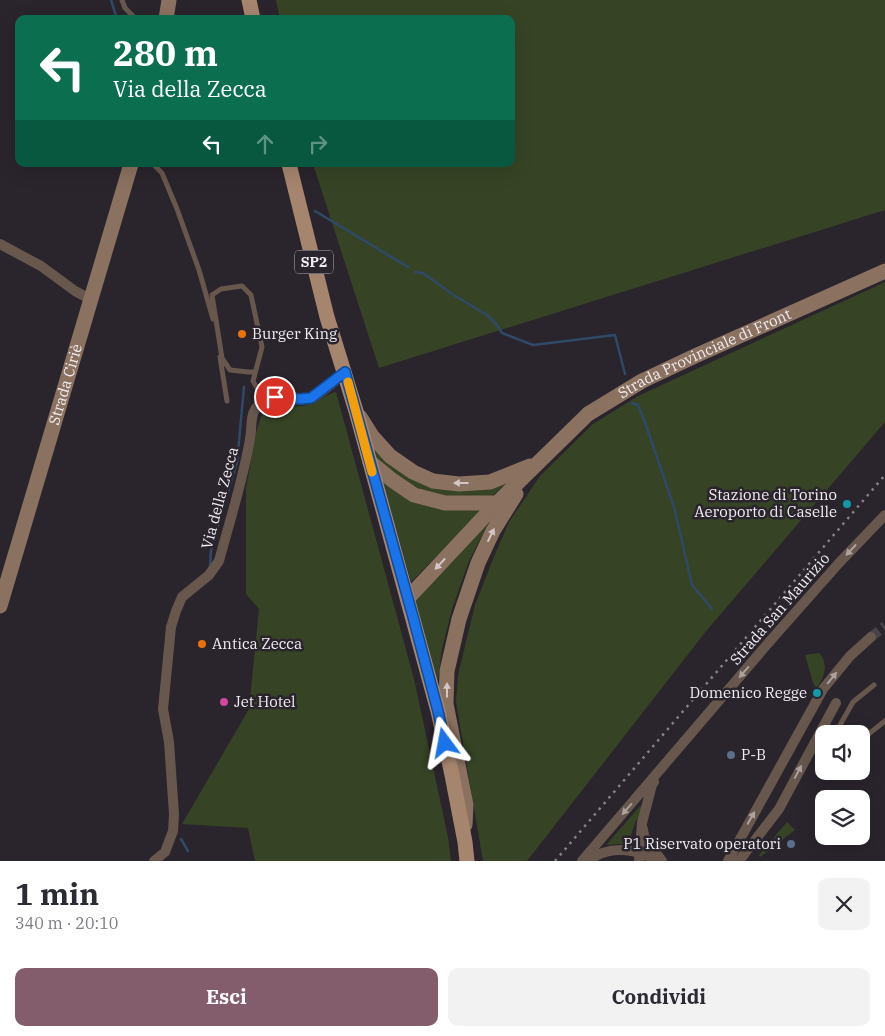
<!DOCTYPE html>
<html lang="it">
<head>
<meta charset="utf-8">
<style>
	:root { --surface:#fff; --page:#f2f2f3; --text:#2b2b33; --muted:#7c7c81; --accent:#845d6c }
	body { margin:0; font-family:"IBM Plex Serif",serif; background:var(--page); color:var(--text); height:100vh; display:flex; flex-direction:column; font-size:19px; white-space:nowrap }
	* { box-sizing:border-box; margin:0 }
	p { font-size:16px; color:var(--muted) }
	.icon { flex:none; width:28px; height:28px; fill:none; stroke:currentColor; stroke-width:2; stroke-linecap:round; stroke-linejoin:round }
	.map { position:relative; height:861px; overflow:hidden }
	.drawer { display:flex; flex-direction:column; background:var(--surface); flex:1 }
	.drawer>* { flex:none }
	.hud { position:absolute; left:15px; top:15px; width:500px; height:152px; border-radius:10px; box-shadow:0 5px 20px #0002; background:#0b6e4f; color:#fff; overflow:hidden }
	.tools { position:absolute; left:815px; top:725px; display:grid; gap:10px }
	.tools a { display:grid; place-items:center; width:55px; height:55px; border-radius:10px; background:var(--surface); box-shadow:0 5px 20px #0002; font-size:25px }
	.pin { position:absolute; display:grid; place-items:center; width:42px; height:42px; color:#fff; margin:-21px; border:2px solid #fff; border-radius:50%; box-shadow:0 1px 5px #0007 }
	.me { position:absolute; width:55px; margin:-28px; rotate:347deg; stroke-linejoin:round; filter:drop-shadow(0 0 4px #0008) }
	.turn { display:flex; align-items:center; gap:18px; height:105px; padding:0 15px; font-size:22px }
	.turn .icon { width:65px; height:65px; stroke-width:2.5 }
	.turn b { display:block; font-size:35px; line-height:42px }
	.lanes { display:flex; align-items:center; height:48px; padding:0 15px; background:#0003; justify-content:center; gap:25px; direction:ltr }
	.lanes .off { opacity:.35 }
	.round { display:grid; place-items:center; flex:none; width:52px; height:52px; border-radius:10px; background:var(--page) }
	.headline { display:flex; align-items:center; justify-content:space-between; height:85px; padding:0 15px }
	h1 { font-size:30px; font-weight:700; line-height:38px }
	.cta { display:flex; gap:10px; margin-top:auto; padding:10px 15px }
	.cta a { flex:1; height:58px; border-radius:10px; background:var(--accent); color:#fff; font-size:20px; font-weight:700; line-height:58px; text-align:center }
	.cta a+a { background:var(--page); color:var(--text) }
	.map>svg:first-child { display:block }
	.green { fill:#364425 }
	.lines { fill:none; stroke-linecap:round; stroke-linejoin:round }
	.stream { stroke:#2f4a68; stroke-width:2.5 }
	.street-tunnel { stroke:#48424b; stroke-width:10; stroke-dasharray:10 5; stroke-linecap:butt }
	.lane { stroke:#67574c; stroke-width:5 }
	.street { stroke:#67574c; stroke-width:10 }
	.secondary { stroke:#8b7160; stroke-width:15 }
	.primary { stroke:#a6856f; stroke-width:15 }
	.rail { stroke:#868189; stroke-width:2.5; stroke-dasharray:2.5 5; stroke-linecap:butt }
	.oneway { fill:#d2c7c6 }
	.oneway2 { fill:#aca29f }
	.route-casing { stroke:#114b97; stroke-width:12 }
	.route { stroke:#1a73e8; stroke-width:9 }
	.slow { stroke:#f59e0b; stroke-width:9 }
	.food-dot { fill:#e8710a; stroke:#2a242d; stroke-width:2 }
	.culture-dot { fill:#0f9aa8; stroke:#2a242d; stroke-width:2 }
	.hotel-dot { fill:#d1479c; stroke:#2a242d; stroke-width:2 }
	.service-dot { fill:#5c6f8a; stroke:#2a242d; stroke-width:2 }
	.labels { text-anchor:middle; stroke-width:5; stroke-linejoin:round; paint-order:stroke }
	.shield { fill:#2a242d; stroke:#b5b0b7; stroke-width:1 }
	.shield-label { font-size:14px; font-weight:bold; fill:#f0ecf2 }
	.poi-label { font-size:15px; fill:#f0ecf2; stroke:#2a242d; text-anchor:start }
	.street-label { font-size:15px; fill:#f0ecf2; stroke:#2a242d }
</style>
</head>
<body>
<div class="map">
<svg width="885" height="861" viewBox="0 0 885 861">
	<rect width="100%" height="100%" fill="#2a242d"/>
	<path class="green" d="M276,0H885V210L379,368L313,164H511V19H280Z
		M885,282V422L707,630L527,861H483L456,702L458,675L475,605L493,559L509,522L540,476L593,424L638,396Z
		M336,392L414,679L448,837L451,861H255L248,828L182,824L249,709L259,609L246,594V488L256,433L262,414L271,405C282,405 298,408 307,405C318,403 326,394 336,392Z
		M374,447L410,477L510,480L492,496L467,498L433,495L417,488L404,481L377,459Z
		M383,482L483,509L411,582Z
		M491,518L469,561L452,609L442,649L437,687L415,599Z
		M819,653C829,663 825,678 816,688L813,683L805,655Z
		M640,806L642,807L639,821L636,820L628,844H618L608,845L607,844Z
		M787,822L795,830L760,857L759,855Z"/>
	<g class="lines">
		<path class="stream" d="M111,0L117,19
			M315,211L408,267
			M415,272L423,273L452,294L487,315L497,325L502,333L533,345L615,335L625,374
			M632,403L638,405L643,417L674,507L692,585L712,609
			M210,567L211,550L237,462L244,387
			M181,839L188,851"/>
		<path class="street-tunnel" d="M871,637L885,626"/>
		<path class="lane" d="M122,0L125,8L136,19
			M153,164L162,173L177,209L199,270L213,319
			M220,357L227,401
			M255,372H248L230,370L222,358L212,295L221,289L242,286L251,295L262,347L253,381L264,400
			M835,734L853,702L874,685
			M861,740L885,721"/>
		<path class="street" d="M0,244L41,266L75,291L90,299
			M643,829L644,836L662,861
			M154,861L165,852L173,831L174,814L169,742L163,709L171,627L176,611L182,597L209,575L219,561C230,520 243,480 250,439C253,423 248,412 263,401C278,391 296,405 312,398C321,394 337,379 345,372
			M582,861L770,641L839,563L885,515
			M588,861C609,845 635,848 657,861
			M639,861L642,823L652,785L654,782
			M728,861L823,689L850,656L871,637
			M739,861L779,809L836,703"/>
		<g class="secondary">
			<path d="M166,19L169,0"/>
			<path d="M360,417L372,436L390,456L413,472L433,481L459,484L490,482L530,466"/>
			<path d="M370,462L392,480L414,495L445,503H497"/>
			<path id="s1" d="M408,598L497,503L588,414L642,381L695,356L885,271"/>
			<path id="s2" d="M0,606L131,164"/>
			<path d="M465,825L466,805L446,704L447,671L459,619L478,563L493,531L516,494"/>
		</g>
		<path class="primary" d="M249,0L253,19
			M289,164L327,317L356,411L438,711L452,775L465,842L467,861"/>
		<path class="rail" d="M555,861L885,475"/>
	</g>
	<defs><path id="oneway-solid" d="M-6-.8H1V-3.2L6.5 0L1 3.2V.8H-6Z" transform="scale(1.25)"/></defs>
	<g class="oneway">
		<use href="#oneway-solid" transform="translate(461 483) rotate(-180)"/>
		<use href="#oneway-solid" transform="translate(491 535) rotate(-64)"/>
		<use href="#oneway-solid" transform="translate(440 564) rotate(133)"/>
		<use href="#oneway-solid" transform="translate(447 690) rotate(-90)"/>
	</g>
	<g class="oneway2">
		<use href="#oneway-solid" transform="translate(851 550) rotate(133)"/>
		<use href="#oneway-solid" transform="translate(744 672) rotate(131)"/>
		<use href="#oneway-solid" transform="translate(832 678) rotate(-51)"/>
		<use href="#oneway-solid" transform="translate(798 772) rotate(-62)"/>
		<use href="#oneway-solid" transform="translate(627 809) rotate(131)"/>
		<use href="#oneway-solid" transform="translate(751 818) rotate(-61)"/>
	</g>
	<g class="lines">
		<g class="route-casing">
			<path id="route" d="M275,397L300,399L311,398L345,372L413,617L438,711L445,743"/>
		</g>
		<use href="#route" class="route"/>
		<path class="slow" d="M348,382L372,472"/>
	</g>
	<g class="food-dot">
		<circle cx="242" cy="334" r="5"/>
		<circle cx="202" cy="644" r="5"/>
	</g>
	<g class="culture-dot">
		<circle cx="847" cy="504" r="5"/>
		<circle cx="817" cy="693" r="5"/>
	</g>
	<circle class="hotel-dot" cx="224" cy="702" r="5"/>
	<g class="service-dot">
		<circle cx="731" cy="755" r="5"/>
		<circle cx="791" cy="844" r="5"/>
	</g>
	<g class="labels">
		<rect class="shield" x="295" y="250.5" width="38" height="23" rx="4"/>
		<g class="shield-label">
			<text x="314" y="267">SP2</text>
		</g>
		<g class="poi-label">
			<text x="252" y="339">Burger King</text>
			<text x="837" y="500" text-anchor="end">Stazione di Torino<tspan x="837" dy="17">Aeroporto di Caselle</tspan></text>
			<text x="212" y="649">Antica Zecca</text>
			<text x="807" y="698" text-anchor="end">Domenico Regge</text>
			<text x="234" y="707">Jet Hotel</text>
			<text x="741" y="760">P-B</text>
			<text x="781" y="849" text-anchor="end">P1 Riservato operatori</text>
		</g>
		<g class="street-label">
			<text dy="5" stroke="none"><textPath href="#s1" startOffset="389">Strada Provinciale di Front</textPath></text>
			<text dy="5" stroke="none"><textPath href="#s2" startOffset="231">Strada Ciriè</textPath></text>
			<text transform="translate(220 498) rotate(-75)" y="5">Via della Zecca</text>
			<text transform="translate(780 609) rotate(-49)" y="5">Strada San Maurizio</text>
		</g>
	</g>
</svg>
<div class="tools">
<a><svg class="icon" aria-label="sound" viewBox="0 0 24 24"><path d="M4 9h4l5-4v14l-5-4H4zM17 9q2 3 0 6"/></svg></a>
<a><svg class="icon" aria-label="layers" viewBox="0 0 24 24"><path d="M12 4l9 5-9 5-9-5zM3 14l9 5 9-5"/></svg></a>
</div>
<div class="pin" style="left:275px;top:397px;background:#d93025"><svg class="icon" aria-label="arrive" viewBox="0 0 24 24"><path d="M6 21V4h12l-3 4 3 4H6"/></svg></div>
<svg class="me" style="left:445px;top:743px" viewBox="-20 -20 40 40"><path d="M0-17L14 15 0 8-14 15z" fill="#1a73e8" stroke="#fff" stroke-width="4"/></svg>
<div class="hud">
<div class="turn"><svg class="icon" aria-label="left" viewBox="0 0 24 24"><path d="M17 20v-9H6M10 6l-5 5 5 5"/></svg><div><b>280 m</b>Via della Zecca</div></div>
<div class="lanes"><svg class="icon" aria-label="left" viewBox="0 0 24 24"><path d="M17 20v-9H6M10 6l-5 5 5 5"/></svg><svg class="icon off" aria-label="ahead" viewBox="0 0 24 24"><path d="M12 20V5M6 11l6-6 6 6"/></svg><svg class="icon off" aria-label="right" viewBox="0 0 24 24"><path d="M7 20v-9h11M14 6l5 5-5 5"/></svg></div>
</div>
</div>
<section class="drawer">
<div class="headline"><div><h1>1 min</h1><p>340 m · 20:10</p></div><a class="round"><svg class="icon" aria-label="close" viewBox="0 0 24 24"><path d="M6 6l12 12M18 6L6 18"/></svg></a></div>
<div class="cta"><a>Esci</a><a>Condividi</a></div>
</section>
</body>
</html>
